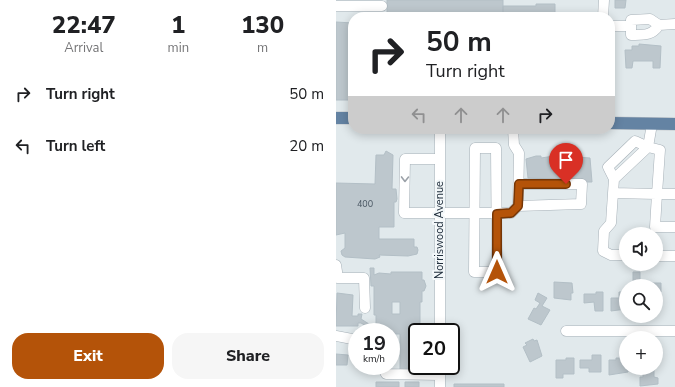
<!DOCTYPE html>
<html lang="en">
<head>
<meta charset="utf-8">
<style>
	:root { --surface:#fff; --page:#f6f6f6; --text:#202124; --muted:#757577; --accent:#b45309 }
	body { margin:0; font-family:"Nunito Sans",sans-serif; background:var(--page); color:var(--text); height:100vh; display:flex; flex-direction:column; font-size:15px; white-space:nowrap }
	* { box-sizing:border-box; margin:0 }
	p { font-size:13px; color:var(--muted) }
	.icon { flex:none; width:22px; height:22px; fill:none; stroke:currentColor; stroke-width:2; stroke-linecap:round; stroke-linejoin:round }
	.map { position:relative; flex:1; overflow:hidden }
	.drawer { display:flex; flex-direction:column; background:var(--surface); width:336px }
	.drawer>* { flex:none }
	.top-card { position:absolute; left:12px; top:12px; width:267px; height:122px; border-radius:16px; box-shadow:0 2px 10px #0003; background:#fff; color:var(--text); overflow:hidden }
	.fabs { position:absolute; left:283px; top:227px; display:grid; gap:8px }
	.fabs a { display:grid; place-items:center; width:44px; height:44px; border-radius:50%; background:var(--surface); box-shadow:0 2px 10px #0003; font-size:20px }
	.speed { position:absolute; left:12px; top:323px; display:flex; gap:8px; font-size:20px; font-weight:700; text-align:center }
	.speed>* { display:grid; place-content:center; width:52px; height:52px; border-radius:50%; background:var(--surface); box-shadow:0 2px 10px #0003; line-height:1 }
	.speed small { font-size:10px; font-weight:400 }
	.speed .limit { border:2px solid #111; border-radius:6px; background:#fff; color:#111 }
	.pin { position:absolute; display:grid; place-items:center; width:34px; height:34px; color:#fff; margin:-41px -17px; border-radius:50% 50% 50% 0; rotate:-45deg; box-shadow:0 0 4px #0007 }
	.pin .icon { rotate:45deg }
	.me { position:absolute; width:44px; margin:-22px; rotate:0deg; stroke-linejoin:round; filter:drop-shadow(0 0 3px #0008) }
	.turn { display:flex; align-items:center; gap:14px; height:84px; padding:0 12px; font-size:18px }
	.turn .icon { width:52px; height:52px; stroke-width:2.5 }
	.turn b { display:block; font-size:28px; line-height:34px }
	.lanes { display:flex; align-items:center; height:38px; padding:0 12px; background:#0003; justify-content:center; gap:20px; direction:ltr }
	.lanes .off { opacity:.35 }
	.eta { display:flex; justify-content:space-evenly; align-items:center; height:68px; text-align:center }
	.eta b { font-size:24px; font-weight:800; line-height:28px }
	.button { display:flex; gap:8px; margin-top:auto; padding:8px 12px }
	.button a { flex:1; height:46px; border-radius:16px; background:var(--accent); color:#fff; font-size:16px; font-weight:800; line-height:46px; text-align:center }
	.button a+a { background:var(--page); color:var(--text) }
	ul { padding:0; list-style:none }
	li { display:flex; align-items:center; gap:12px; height:52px; padding:0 12px }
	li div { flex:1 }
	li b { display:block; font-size:15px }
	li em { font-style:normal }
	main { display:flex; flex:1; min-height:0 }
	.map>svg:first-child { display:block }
	.building { fill:#bdc7cd; stroke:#b3bfc6; fill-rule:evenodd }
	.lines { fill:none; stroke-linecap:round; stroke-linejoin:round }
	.minor-casing { stroke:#a7b1b8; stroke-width:11 }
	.major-casing { stroke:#c1c5c9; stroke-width:13 }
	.minor { stroke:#fff; stroke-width:10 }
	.major { stroke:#6483a3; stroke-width:12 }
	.oneway { stroke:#9ba1a8 }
	.route-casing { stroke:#753606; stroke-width:10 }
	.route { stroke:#b45309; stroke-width:7 }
	.labels { text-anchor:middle; stroke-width:4; stroke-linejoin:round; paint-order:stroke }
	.number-label { font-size:9px; fill:#485561 }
	.street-label { font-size:11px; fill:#212f3d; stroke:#f2f7f9 }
</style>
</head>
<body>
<main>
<section class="drawer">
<div class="eta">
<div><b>22:47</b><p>Arrival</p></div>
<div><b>1</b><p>min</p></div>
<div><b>130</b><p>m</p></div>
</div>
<ul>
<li><svg class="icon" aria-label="right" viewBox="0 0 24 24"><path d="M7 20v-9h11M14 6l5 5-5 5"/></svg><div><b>Turn right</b></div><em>50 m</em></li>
<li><svg class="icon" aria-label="left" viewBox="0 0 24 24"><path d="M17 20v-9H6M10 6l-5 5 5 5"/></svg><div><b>Turn left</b></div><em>20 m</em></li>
</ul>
<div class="button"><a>Exit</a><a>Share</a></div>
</section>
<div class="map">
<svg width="339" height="387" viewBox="0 0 339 387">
	<rect width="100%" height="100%" fill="#e1e9ec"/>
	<path class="building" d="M51,0H167V17H51Z
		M279,0H290L289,8H279Z
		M200,4H219V16L224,17H167V6H200Z
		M0,22L17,23V100H0Z
		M303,44L325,46L324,68H317V61H297L296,68H290L289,50H296V46H303Z
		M50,151L57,155L56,189H60L61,199L60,202H58V227H43V239H78V247H81L82,250L81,254L72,256L43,255L44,257L39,259L9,257L6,255L5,251L9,248V233L0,235V183L39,184L40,155H48Z
		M200,156H205V158L218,156L219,158L228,156L254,158L256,182H246V178V180L192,178L190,159Z
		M34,268H38V275L43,273L55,274V272H86V280H88L90,286L88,291H86V302H84V332H81V366H85V371H64V334H55V341V332H41V327H32L25,323H22V326H0L1,293L17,295L16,316H22V314H26L25,319L33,324H40V315H38V286H35ZM56,302H64V314H56Z
		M297,272H304V280H301V285H297Z
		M218,282L236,283L237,293H235V300L218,298Z
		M309,283H325V292H323V302H320V286H309Z
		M260,292H267V311H259L258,302L248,303V294H260Z
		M283,292H290V309L275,311V298H283Z
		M202,293L211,298L206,306L214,310L205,325L192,319L198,308L200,309L204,303L199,300Z
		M197,339L198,341L201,340L206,356L194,362L187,347L191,345L189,343Z
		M0,354L12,355L11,365H0Z
		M256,355H265V372H253V368H244V360H256Z
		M284,356H290V368H292V372L273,375V360H280V358H284Z
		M230,358H238V374H227V378H220V360H230Z
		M307,368H318V377L322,378V384L304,386V377H307Z
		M40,382H63V387H40Z
		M69,382H83V387H69Z
		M118,384H168V387H118Z"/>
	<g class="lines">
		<g class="minor-casing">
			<path id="minor" d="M0,6H46
				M267,17L268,0
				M323,25C316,36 308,35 295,35V20L314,19L323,25L339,24
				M274,26H295
				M316,124L312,147L324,150L321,194H339
				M104,129V332
				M139,148H160L161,272H138Z
				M103,159H69L68,213H175L182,206L183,153L178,145L177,129
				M278,179L272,167L299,141L312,147L278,179L277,193L321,194L319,227H339
				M277,193L275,223L268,231L267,251L275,255H290
				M182,206L245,204L246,184H183
				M320,256H339
				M0,265L2,278H28L29,308
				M230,331H339
				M0,336L21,340
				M46,366L50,374L104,375
				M104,366V387"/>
		</g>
		<g class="major-casing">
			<path id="major" d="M0,118H17
				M274,123L339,124"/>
		</g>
		<use href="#minor" class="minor"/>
		<use href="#major" class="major"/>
	</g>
	<defs><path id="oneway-chevron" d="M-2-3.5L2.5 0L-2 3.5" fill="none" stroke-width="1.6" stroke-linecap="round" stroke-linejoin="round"/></defs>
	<use class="oneway" href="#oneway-chevron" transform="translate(69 179) rotate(91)"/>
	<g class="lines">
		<g class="route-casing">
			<path id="route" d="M161,272V214L175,213L182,206L183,184H230"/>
		</g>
		<use href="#route" class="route"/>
	</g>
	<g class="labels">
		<g class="number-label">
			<text x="29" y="207">400</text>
		</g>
		<g class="street-label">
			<text transform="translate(103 230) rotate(-90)" y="4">Norriswood Avenue</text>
		</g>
	</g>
</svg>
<div class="fabs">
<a><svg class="icon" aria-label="sound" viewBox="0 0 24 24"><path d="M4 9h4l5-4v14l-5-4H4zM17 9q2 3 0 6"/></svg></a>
<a><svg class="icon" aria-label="search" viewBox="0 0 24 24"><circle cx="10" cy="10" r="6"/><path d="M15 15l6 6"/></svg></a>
<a>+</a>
</div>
<div class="speed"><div>19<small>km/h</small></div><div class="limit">20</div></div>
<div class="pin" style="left:230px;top:184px;background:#d93025"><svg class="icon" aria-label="arrive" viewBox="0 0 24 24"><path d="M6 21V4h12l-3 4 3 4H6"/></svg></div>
<svg class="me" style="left:161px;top:272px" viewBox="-20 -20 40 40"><path d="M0-17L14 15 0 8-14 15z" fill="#b45309" stroke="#fff" stroke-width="4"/></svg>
<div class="top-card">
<div class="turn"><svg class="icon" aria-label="right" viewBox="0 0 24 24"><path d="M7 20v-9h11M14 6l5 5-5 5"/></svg><div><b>50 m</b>Turn right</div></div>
<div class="lanes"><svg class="icon off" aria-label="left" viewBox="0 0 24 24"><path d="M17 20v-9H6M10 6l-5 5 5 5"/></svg><svg class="icon off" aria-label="ahead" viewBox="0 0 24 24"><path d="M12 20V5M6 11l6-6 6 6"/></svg><svg class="icon off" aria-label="ahead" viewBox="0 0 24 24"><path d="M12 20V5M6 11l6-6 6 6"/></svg><svg class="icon" aria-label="right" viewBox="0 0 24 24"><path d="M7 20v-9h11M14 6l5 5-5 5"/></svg></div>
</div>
</div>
</main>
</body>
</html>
